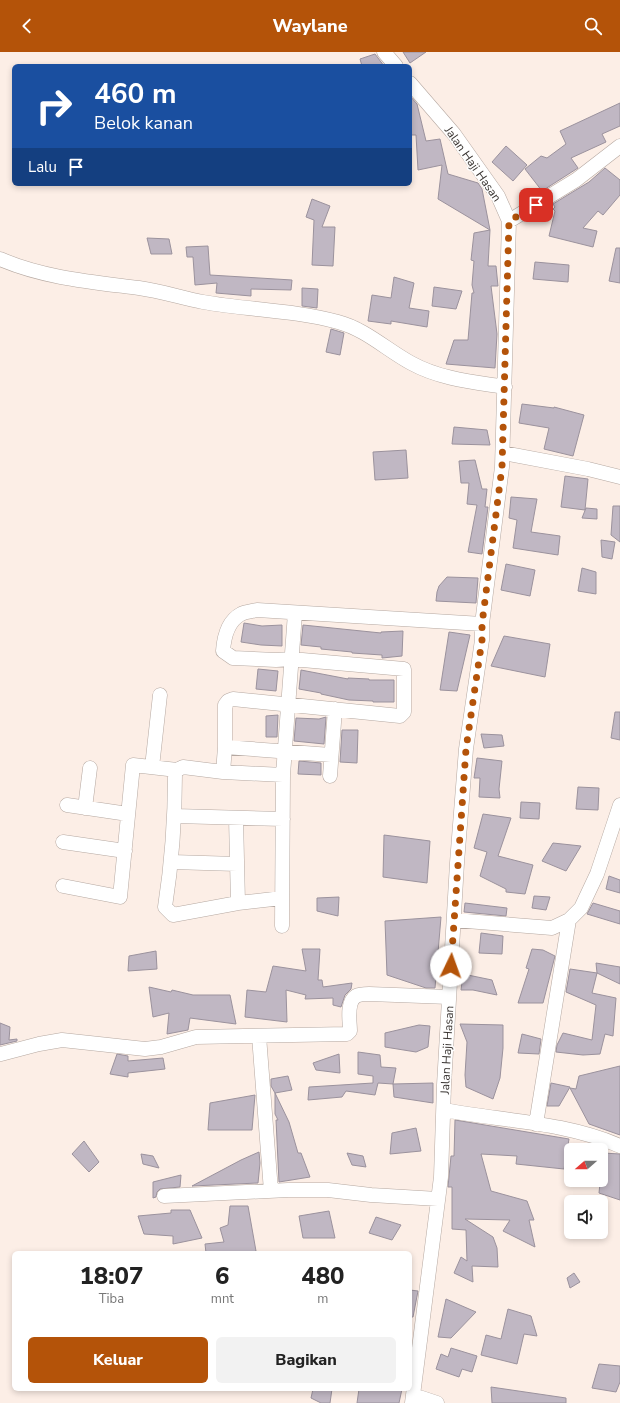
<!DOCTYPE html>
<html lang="id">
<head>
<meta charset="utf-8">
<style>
	:root { --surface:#fff; --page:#f2f2f2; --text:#222; --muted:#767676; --accent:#b45309 }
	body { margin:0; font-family:"Nunito Sans",sans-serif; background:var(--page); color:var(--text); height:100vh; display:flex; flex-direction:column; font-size:15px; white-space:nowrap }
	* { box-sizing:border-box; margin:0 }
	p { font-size:13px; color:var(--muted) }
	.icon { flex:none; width:22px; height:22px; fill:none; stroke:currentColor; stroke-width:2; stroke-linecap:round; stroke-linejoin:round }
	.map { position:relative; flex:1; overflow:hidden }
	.panel { position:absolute; left:12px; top:1199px; width:400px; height:140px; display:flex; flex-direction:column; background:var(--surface); border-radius:6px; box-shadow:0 2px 6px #0003 }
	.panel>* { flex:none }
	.banner { position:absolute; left:12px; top:12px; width:400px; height:122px; border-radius:6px; box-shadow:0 2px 6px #0003; background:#1a4fa0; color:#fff; overflow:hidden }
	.needle { width:26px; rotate:250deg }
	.fabs { position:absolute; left:564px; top:1091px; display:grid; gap:8px }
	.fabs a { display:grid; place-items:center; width:44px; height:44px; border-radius:6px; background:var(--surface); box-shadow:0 2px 6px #0003; font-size:20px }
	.pin { position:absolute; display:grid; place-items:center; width:34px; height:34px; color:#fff; margin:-17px; border-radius:8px; box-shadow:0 2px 6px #0006 }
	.me { position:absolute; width:44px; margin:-22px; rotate:3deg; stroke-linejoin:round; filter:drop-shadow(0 0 3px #0008) }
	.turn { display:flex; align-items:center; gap:14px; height:84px; padding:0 16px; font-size:18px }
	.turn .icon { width:52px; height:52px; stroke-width:2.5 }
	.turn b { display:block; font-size:28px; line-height:34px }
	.then { display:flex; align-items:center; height:38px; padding:0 16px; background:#0003; gap:8px; font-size:15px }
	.eta { display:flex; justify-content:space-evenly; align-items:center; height:68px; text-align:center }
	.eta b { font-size:24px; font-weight:800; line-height:28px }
	.primary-button { display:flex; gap:8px; margin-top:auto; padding:8px 16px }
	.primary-button a { flex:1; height:46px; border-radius:6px; background:var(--accent); color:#fff; font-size:16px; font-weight:800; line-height:46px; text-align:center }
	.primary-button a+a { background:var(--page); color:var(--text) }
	header { display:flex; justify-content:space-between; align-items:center; height:52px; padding:0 16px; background:var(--accent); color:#fff; font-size:18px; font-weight:800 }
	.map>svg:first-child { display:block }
	.building { fill:#c0b7c3; stroke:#9b929d }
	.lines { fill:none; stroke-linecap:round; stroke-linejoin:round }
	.minor-casing { stroke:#b5a8a1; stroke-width:15 }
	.minor { stroke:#fff; stroke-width:14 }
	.route { stroke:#b45309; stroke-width:7; stroke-dasharray:0 12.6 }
	.labels { text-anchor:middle; stroke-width:3; stroke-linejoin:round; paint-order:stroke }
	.street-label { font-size:12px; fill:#393431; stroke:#fefefe }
</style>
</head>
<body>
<header><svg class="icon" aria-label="back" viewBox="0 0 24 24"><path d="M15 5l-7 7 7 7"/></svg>Waylane<svg class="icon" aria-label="search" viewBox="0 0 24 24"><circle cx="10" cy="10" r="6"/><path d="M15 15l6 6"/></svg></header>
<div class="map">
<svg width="620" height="1351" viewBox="0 0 620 1351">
	<rect width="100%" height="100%" fill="#fceee6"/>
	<path class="building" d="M403,0H426L410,11Z
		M375,2L384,14H362L360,7Z
		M410,44L417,52L426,89L440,87L448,122L478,131L482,137L490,178L438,147L442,113L418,118L416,83H410Z
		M620,51V74L602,82L606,90L571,106L578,116L542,139L525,117L541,104L547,106L566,92L560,79Z
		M506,94L527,113L513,129L492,110Z
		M605,116L620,128V143L603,163L598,159L583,176L597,179L593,195L549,184L555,159L553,157L555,155L553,152L589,130Z
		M312,147L330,154L322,175H335L333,214L312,213L314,168L306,165Z
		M490,178L488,214H496L498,234H491L497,282L495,316L446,312L454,288H468L472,241H474L472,233L474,209L471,208L474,181Z
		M147,186L169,187L172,202H151Z
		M208,194L210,223L292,228L291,238L251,237V244L216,241L217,231L195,233L193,205H187L186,195Z
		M616,196H620V231L609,229Z
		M535,210L569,213L568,230L533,227Z
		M394,225L414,231L409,256L429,259L427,275L391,269V272L368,269L372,243L391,246Z
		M434,235L462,239L456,257L432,254Z
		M302,236L318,237L317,256L302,254Z
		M331,277L344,281L340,303L326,300Z
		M522,352L554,356V355L584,363L573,404L544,397L549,376L519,371Z
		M454,375L487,378L490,393L452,392Z
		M406,398L408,426L375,428L373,400Z
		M475,408L482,437H487L485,455H488L482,502L468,500L477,453L467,452L469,431H461L459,409Z
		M565,424L588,427L585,458L561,455Z
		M511,445L537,447L531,480L560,484L558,503L513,496L517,468L509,466Z
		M613,454H620V490L611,483Z
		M586,456L597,457V467L582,466Z
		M601,488L615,490L612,507L602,505Z
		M506,512L535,518L530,544L501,538Z
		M582,516L596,520V542L578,539Z
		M447,525L478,526L476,551L436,549L437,540L439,534Z
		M244,571L262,574L282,573V594L261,593L241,590Z
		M303,573L381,581V580L403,579L402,604L382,606V603L352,601V600L321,597V595L301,593Z
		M449,580L470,583L457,639L440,638Z
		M504,584L550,592L545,625L491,614Z
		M258,617L278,619L276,639L256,637Z
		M301,618L348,627V626L369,627V628H394V650H373V649L349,648L321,642V641L299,637Z
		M615,660H620V688L611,686Z
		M278,663L277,685H266V664Z
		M326,665L324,692L294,689L296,666L319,667Z
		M342,678H358L357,711L340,710Z
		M481,682L502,683L504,694L484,696Z
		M477,706L502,709L499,737L500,746L479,745L480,726H474Z
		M299,709L321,711V723L298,722Z
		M578,735L599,736L598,758L576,757Z
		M521,750L540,751L539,767L520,766Z
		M483,762L511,766L498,804L533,813L525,842L506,840V837L480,824L487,800L474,796Z
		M384,783L430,789L427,831L383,825Z
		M553,791L581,794L566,819L542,809Z
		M609,824L620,828V841L606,837Z
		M534,844L550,845L546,858L532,856Z
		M339,845L338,864L317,859V846Z
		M465,851L507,856L506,864L464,860Z
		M593,851L620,859V872L587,862Z
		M441,865L435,936H426L387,923L385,869Z
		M481,881L503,884L502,902L479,901Z
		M302,897H320L318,928H322L323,935L352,931L351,937L345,943L341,955L333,953V946L305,947L306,943L286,938L287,970L245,965L247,938L266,940L273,914L306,919Z
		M532,897L543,898L555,904L543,951H518L529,917L526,916Z
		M156,899L157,917L128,919L129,904Z
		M596,911L620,915V932L597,921Z
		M570,917L597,921L592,941L616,946L613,984L605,982L600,1002L583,1003L556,1000L557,993L563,981L592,988L596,953L566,940Z
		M463,922L492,928L497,943L473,938H461Z
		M149,935L171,940L172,938L193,943H230L236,972L190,966L188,978L167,982L169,961L153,965Z
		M0,971L10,975L9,988L17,987V989L0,993Z
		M460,972L503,973V996L500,1026L493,1047L466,1035L465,1023L467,990Z
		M419,973L430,974L428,995L416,1000L385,995V981Z
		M522,982L541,987L539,1002L518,1001Z
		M358,1000L380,1003L381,1015L396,1016L393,1032L378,1031L375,1043L346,1039L342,1045L308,1048L309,1035L373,1031V1024L358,1022Z
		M117,1002L128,1004V1009L163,1006L165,1017L128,1021V1025L110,1022Z
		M339,1002L340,1021L316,1018L313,1011Z
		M620,1014V1083L589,1072L570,1036L576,1037L579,1024Z
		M288,1024L292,1038L275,1041L289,1070L298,1101H301L310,1125L279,1130L276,1068H278L275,1062V1041L271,1034V1027Z
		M433,1031V1051L394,1045L393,1032Z
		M551,1031L570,1035L559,1054H547Z
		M255,1043L252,1078H208L210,1051Z
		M455,1068L569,1087L564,1117L516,1112L517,1104L481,1102L491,1139L527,1149L534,1168H529L535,1195L503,1179L510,1168L465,1167L493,1185L497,1196L498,1215L472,1214L473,1230L454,1221L461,1205L467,1209L466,1178L452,1177V1135H448L451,1104H454Z
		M416,1076L421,1099L390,1102L392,1081Z
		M84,1089L99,1110L89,1120L72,1102Z
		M259,1100L260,1111L258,1131L192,1134L241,1108Z
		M347,1101L363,1104L366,1115L352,1113Z
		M603,1101L620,1102V1148L599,1141Z
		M141,1102L153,1104L159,1116L143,1112Z
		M181,1123L180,1135L160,1137L157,1140L156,1145L153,1146V1130Z
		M230,1154H248L256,1199L251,1201H206L205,1192L224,1190L220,1176L228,1173Z
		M171,1158H190L202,1186L173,1192V1184L144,1182L138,1164L171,1161Z
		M329,1159L335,1186H303L299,1164Z
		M376,1165L401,1173L392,1188L369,1181Z
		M574,1221L580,1230L570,1236L567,1226Z
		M410,1238L418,1239L413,1265H410Z
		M446,1247L476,1260L451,1286L438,1285Z
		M508,1257L531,1264L537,1284L524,1282L517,1312L481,1303L486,1283L501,1287Z
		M451,1296L477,1304L472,1320L462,1317L459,1325L436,1317L441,1302L448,1305Z
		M599,1312L620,1314V1330L616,1340L592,1336Z
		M491,1335L566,1346V1351H492Z
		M313,1337H332L330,1351H321L311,1346Z
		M359,1337H402L399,1351H357Z"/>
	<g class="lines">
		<g class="minor-casing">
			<path id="minor" d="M384,0L396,14
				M410,31L454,82L498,144L509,169L502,415L482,572V588L466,697L457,811L444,1033L441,1125L412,1351
				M509,169L576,128L620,94
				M0,207C44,226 92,230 139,236C161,239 182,246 203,250C248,258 294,258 338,270C365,277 387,298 411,311C440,327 473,330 505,335
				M503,401L588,417L620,425
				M225,695L331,703
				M152,715L160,643
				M223,720L225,695V653L228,649L233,647L400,664L404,660V617L291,607L276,608L233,606L223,599C224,585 228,569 241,562C245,560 253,559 257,558L482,572
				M283,723L295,561
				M330,724L335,657
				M67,753L128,762
				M85,756L90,716
				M175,764L283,767
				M236,766L238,851
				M63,790L125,799
				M172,810L237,812
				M63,834L120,845L133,713L177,718
				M454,868L552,876L569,868L581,856L597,822L620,753
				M282,874L283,723L223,720L183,715L177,718L175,722C175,767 172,810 165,855L173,863L238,851L282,846
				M259,984L271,1139
				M1,1002L39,992L62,988L145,997L161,995L196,985L347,982L350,979C350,970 346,950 356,944C360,942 365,942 369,942L449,945
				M444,1058C502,1069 565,1070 620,1094
				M536,1072L569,868
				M164,1144L288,1138H328L371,1143L438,1147
				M413,1343L437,1351"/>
		</g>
		<use href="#minor" class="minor"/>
	</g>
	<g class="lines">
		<path class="route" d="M451,914L466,697L482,588V572L502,415L509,169L536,153"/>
	</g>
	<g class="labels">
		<g class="street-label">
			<text transform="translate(473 112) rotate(55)" y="4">Jalan Haji Hasan</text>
			<text transform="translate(447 998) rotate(-87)" y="4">Jalan Haji Hasan</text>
		</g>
	</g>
</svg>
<div class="fabs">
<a><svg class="needle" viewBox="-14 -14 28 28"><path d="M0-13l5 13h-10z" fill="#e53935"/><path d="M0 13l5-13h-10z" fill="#767676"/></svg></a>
<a><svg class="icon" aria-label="sound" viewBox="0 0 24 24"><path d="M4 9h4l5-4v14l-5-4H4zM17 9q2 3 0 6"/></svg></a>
</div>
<div class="pin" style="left:536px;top:153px;background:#d93025"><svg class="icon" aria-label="arrive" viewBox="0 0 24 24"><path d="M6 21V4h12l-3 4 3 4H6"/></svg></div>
<svg class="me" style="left:451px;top:914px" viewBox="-20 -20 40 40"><circle r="19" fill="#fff"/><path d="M0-13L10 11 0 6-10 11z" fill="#b45309"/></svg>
<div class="banner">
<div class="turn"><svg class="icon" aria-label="right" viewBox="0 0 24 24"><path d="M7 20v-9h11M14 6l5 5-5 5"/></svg><div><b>460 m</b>Belok kanan</div></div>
<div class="then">Lalu<svg class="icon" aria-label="arrive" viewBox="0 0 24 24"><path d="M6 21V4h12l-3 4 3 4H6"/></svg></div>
</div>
<section class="panel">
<div class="eta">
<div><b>18:07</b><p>Tiba</p></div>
<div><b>6</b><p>mnt</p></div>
<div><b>480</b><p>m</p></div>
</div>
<div class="primary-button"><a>Keluar</a><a>Bagikan</a></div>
</section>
</div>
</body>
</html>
